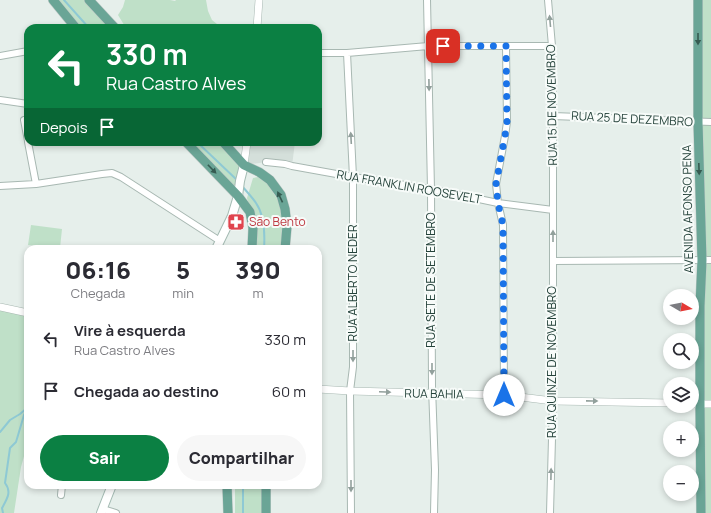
<!DOCTYPE html>
<html lang="pt">
<head>
<meta charset="utf-8">
<style>
	:root { --surface:#fff; --page:#f7f7f7; --text:#2b2b33; --muted:#7c7c81; --accent:#0b8043 }
	body { margin:0; font-family:Manrope,sans-serif; background:var(--page); color:var(--text); height:100vh; display:flex; flex-direction:column; font-size:15px; white-space:nowrap }
	* { box-sizing:border-box; margin:0 }
	p { font-size:13px; color:var(--muted) }
	.icon { flex:none; width:22px; height:22px; fill:none; stroke:currentColor; stroke-width:2; stroke-linecap:round; stroke-linejoin:round }
	.map { position:relative; flex:1; overflow:hidden }
	.details { position:absolute; left:24px; top:245px; width:298px; height:244px; display:flex; flex-direction:column; background:var(--surface); border-radius:12px; box-shadow:0 2px 6px #0003 }
	.details>* { flex:none }
	.hud { position:absolute; left:24px; top:24px; width:298px; height:122px; border-radius:12px; box-shadow:0 2px 6px #0003; background:#0b8043; color:#fff; overflow:hidden }
	.needle { width:26px; rotate:100deg }
	.tools { position:absolute; left:663px; top:289px; display:grid; gap:8px }
	.tools a { display:grid; place-items:center; width:36px; height:36px; border-radius:50%; background:var(--surface); box-shadow:0 2px 6px #0003; font-size:20px }
	.pin { position:absolute; display:grid; place-items:center; width:34px; height:34px; color:#fff; margin:-17px; border-radius:8px; box-shadow:0 2px 6px #0006 }
	.me { position:absolute; width:44px; margin:-22px; rotate:0deg; stroke-linejoin:round; filter:drop-shadow(0 0 3px #0008) }
	.turn { display:flex; align-items:center; gap:14px; height:84px; padding:0 16px; font-size:18px }
	.turn .icon { width:52px; height:52px; stroke-width:2.5 }
	.turn b { display:block; font-size:28px; line-height:34px }
	.then { display:flex; align-items:center; height:38px; padding:0 16px; background:#0003; gap:8px; font-size:15px }
	.eta { display:flex; justify-content:space-evenly; align-items:center; height:68px; text-align:center }
	.eta b { font-size:24px; font-weight:800; line-height:28px }
	.primary-button { display:flex; gap:8px; margin-top:auto; padding:8px 16px }
	.primary-button a { flex:1; height:46px; border-radius:24px; background:var(--accent); color:#fff; font-size:16px; font-weight:800; line-height:46px; text-align:center }
	.primary-button a+a { background:var(--page); color:var(--text) }
	ul { padding:0; list-style:none }
	li { display:flex; align-items:center; gap:12px; height:52px; padding:0 16px }
	li div { flex:1 }
	li b { display:block; font-size:15px }
	li em { font-style:normal }
	.map>svg:first-child { display:block }
	.built { fill:#d4dfda }
	.green { fill:#bfe0c8 }
	.lines { fill:none; stroke-linecap:round; stroke-linejoin:round }
	.stream { stroke:#8ec9d4; stroke-width:2 }
	.minor-casing { stroke:#a8b8b2; stroke-width:8 }
	.tertiary-casing { stroke:#a8b8b2; stroke-width:8 }
	.secondary-casing { stroke:#a4bbb3; stroke-width:10 }
	.primary-casing { stroke:#c2cac8; stroke-width:10 }
	.minor { stroke:#fff; stroke-width:6 }
	.tertiary { stroke:#fff; stroke-width:7 }
	.secondary { stroke:#fff; stroke-width:8 }
	.primary { stroke:#6aa596; stroke-width:9 }
	.oneway { fill:#92a09c }
	.oneway2 { fill:#365b51 }
	.route { stroke:#1a73e8; stroke-width:7; stroke-dasharray:0 12.6 }
	.labels { text-anchor:middle; stroke-width:4; stroke-linejoin:round; paint-order:stroke }
	.street-label { font-size:12px; fill:#24423a; stroke:#f7fbf9 }
	.health-label { font-size:12px; fill:#be3a42; stroke:#f7fbf9; text-anchor:start }
</style>
</head>
<body>
<div class="map">
<svg width="711" height="513" viewBox="0 0 711 513">
	<rect width="100%" height="100%" fill="#e6efeb"/>
	<path class="built" d="M247,142H295L292,166L266,162L244,165Z"/>
	<path class="green" d="M53,0H89L115,28H76Z
		M125,0H170L175,1L176,0H206L208,11L212,20L222,28H126L118,15L123,7Z
		M698,0H711V513H701Z
		M186,142H223L244,165L238,196Z
		M258,177L267,183L276,197L282,209L284,226L282,249H256L257,222L253,210L248,202L247,198L253,178Z
		M31,225L62,229L60,248L28,245Z
		M0,307L28,313V442L21,467L14,513H0Z
		M235,485H262V513H235Z"/>
	<g class="lines">
		<path class="stream" d="M64,0L89,28
			M197,142L238,181
			M242,186C247,192 252,197 256,203C265,216 265,234 264,249
			M0,432L10,420L20,414L27,408
			M243,485V513
			M3,513L2,508C7,499 12,492 5,483L10,448L16,442L24,415L28,408"/>
		<g class="minor-casing">
			<path id="minor" d="M427,0L431,189L432,387L435,470L434,513
				M548,0L552,46L553,116V401L550,513
				M318,53H347L428,46H552
				M347,53L353,177V367L350,391L351,513
				M0,56L28,51
				M0,100L28,104
				M553,116L711,122
				M24,120L28,141
				M28,142L36,184
				M266,162L285,164L292,166L353,177L431,189L498,203L553,210
				M0,186L36,184L102,174L112,173L121,177L220,241
				M553,261L711,260
				M504,395L503,225L498,203L496,184L505,136L507,122L506,46
				M61,495L62,485
				M103,509L116,513"/>
		</g>
		<g class="tertiary-casing">
			<path id="tertiary" d="M257,28L259,0
				M244,165L247,142
				M0,307L28,313
				M318,389L350,391L504,395L553,401L670,403
				M692,404H711"/>
		</g>
		<g class="secondary-casing">
			<path id="secondary" d="M216,249L232,216L238,196L240,181L244,165
				M101,513L112,485"/>
		</g>
		<g class="primary-casing">
			<path id="primary" d="M53,0L76,28
				M89,0L115,28
				M698,0V122L702,260L700,306V404L701,513
				M186,142L238,196L250,212L253,228L252,249
				M223,142L244,165L259,172L270,180L281,195L285,209L287,226L285,249
				M227,485L228,513
				M266,513V485"/>
		</g>
		<use href="#minor" class="minor"/>
		<use href="#tertiary" class="tertiary"/>
		<use href="#secondary" class="secondary"/>
		<use href="#primary" class="primary"/>
	</g>
	<defs><path id="oneway-solid" d="M-6-.8H1V-3.2L6.5 0L1 3.2V.8H-6Z"/></defs>
	<g class="oneway">
		<use href="#oneway-solid" transform="translate(550 21) rotate(-95)"/>
		<use href="#oneway-solid" transform="translate(429 85) rotate(89)"/>
		<use href="#oneway-solid" transform="translate(351 138) rotate(-93)"/>
		<use href="#oneway-solid" transform="translate(553 236) rotate(-90)"/>
		<use href="#oneway-solid" transform="translate(353 356) rotate(90)"/>
		<use href="#oneway-solid" transform="translate(432 369) rotate(90)"/>
		<use href="#oneway-solid" transform="translate(385 392) rotate(2)"/>
		<use href="#oneway-solid" transform="translate(592 401) rotate(1)"/>
		<use href="#oneway-solid" transform="translate(551 474) rotate(-89)"/>
		<use href="#oneway-solid" transform="translate(351 486) rotate(90)"/>
	</g>
	<g class="oneway2">
		<use href="#oneway-solid" transform="translate(698 39) rotate(90)"/>
		<use href="#oneway-solid" transform="translate(212 169) rotate(46)"/>
		<use href="#oneway-solid" transform="translate(699 169) rotate(88)"/>
		<use href="#oneway-solid" transform="translate(280 197) rotate(-115)"/>
	</g>
	<g class="lines">
		<path class="route" d="M443,46H506L507,122L505,136L496,184L498,203L503,225L504,395"/>
	</g>
	<defs>
		<g id="pharmacy-square" transform="scale(0.9)"><rect x="-9" y="-9" width="18" height="18" rx="4" fill="#e0444e" stroke="#f7fbf9"/><path d="M-2-6h4v4h4v4h-4v4h-4v-4h-4v-4h4Z" fill="#fff"/></g>
	</defs>
	<g fill-rule="evenodd">
		<use href="#pharmacy-square" x="236" y="222"/>
	</g>
	<g class="labels">
		<g class="street-label">
			<text transform="translate(552 105) rotate(-91)" y="4">RUA 15 DE NOVEMBRO</text>
			<text transform="translate(632 119) rotate(3)" y="4">RUA 25 DE DEZEMBRO</text>
			<text transform="translate(409 187) rotate(10)" y="4">RUA FRANKLIN ROOSEVELT</text>
			<text transform="translate(688 209) rotate(-91)" y="4">AVENIDA AFONSO PENA</text>
			<text transform="translate(431 280) rotate(-90)" y="4">RUA SETE DE SETEMBRO</text>
			<text transform="translate(353 283) rotate(-90)" y="4">RUA ALBERTO NEDER</text>
			<text transform="translate(552 362) rotate(-90)" y="4">RUA QUINZE DE NOVEMBRO</text>
			<text transform="translate(434 394) rotate(1)" y="4">RUA BAHIA</text>
		</g>
		<g class="health-label">
			<text x="249" y="226">São Bento</text>
		</g>
	</g>
</svg>
<div class="tools">
<a><svg class="needle" viewBox="-14 -14 28 28"><path d="M0-13l5 13h-10z" fill="#e53935"/><path d="M0 13l5-13h-10z" fill="#7c7c81"/></svg></a>
<a><svg class="icon" aria-label="search" viewBox="0 0 24 24"><circle cx="10" cy="10" r="6"/><path d="M15 15l6 6"/></svg></a>
<a><svg class="icon" aria-label="layers" viewBox="0 0 24 24"><path d="M12 4l9 5-9 5-9-5zM3 14l9 5 9-5"/></svg></a>
<a>+</a>
<a>−</a>
</div>
<div class="pin" style="left:443px;top:46px;background:#d93025"><svg class="icon" aria-label="arrive" viewBox="0 0 24 24"><path d="M6 21V4h12l-3 4 3 4H6"/></svg></div>
<svg class="me" style="left:504px;top:395px" viewBox="-20 -20 40 40"><circle r="19" fill="#fff"/><path d="M0-13L10 11 0 6-10 11z" fill="#1a73e8"/></svg>
<div class="hud">
<div class="turn"><svg class="icon" aria-label="left" viewBox="0 0 24 24"><path d="M17 20v-9H6M10 6l-5 5 5 5"/></svg><div><b>330 m</b>Rua Castro Alves</div></div>
<div class="then">Depois<svg class="icon" aria-label="arrive" viewBox="0 0 24 24"><path d="M6 21V4h12l-3 4 3 4H6"/></svg></div>
</div>
<section class="details">
<div class="eta">
<div><b>06:16</b><p>Chegada</p></div>
<div><b>5</b><p>min</p></div>
<div><b>390</b><p>m</p></div>
</div>
<ul>
<li><svg class="icon" aria-label="left" viewBox="0 0 24 24"><path d="M17 20v-9H6M10 6l-5 5 5 5"/></svg><div><b>Vire à esquerda</b><p>Rua Castro Alves</p></div><em>330 m</em></li>
<li><svg class="icon" aria-label="arrive" viewBox="0 0 24 24"><path d="M6 21V4h12l-3 4 3 4H6"/></svg><div><b>Chegada ao destino</b></div><em>60 m</em></li>
</ul>
<div class="primary-button"><a>Sair</a><a>Compartilhar</a></div>
</section>
</div>
</body>
</html>
